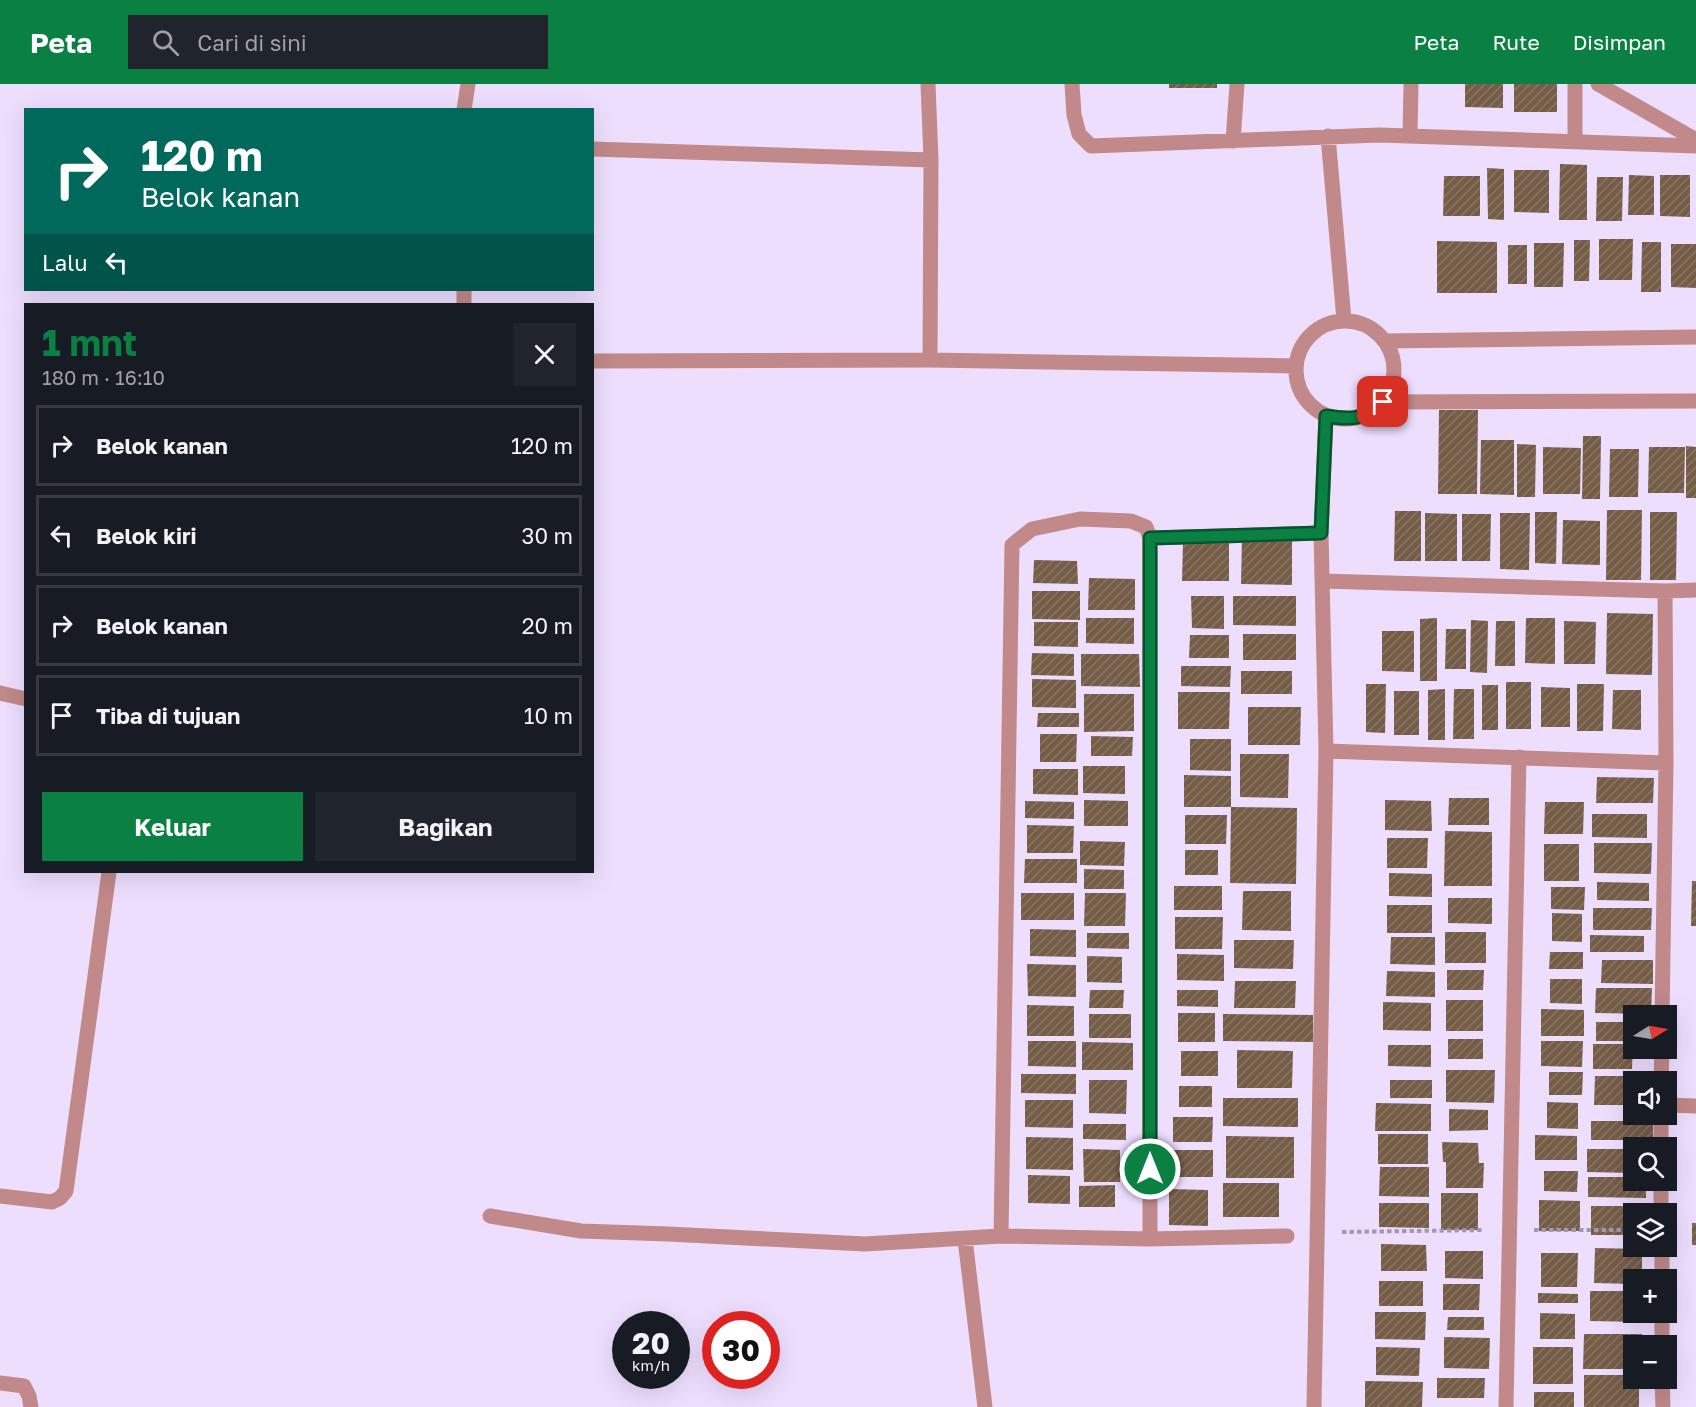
<!DOCTYPE html>
<html lang="id">
<head>
<meta charset="utf-8">
<style>
	:root { --surface:#171b24; --page:#20242c; --text:#f1f3f6; --muted:#9ea1a6; --line:#363941; --accent:#0b8043 }
	body { margin:0; font-family:"Golos Text",sans-serif; background:var(--page); color:var(--text); height:100vh; display:flex; flex-direction:column; font-size:22px; white-space:nowrap }
	* { box-sizing:border-box; margin:0 }
	p { font-size:20px; color:var(--muted) }
	.icon { flex:none; width:33px; height:33px; fill:none; stroke:currentColor; stroke-width:2; stroke-linecap:round; stroke-linejoin:round }
	.map { position:relative; flex:1; overflow:hidden }
	.side { position:absolute; left:24px; top:219px; width:570px; height:570px; display:flex; flex-direction:column; background:var(--surface); border-radius:0px; box-shadow:0 6px 24px #0002 }
	.side>* { flex:none }
	.top-card { position:absolute; left:24px; top:24px; width:570px; height:183px; border-radius:0px; box-shadow:0 6px 24px #0002; background:#00695c; color:#fff; overflow:hidden }
	.needle { width:39px; rotate:79deg }
	.tools { position:absolute; left:1623px; top:921px; display:grid; gap:12px }
	.tools a { display:grid; place-items:center; width:54px; height:54px; border-radius:0px; background:var(--surface); box-shadow:0 6px 24px #0002; font-size:30px }
	.speed { position:absolute; left:612px; top:1227px; display:flex; gap:12px; font-size:30px; font-weight:700; text-align:center }
	.speed>* { display:grid; place-content:center; width:78px; height:78px; border-radius:50%; background:var(--surface); box-shadow:0 6px 24px #0002; line-height:1 }
	.speed small { font-size:15px; font-weight:400 }
	.speed .limit { border:9px solid #d22; background:#fff; color:#111 }
	.pin { position:absolute; display:grid; place-items:center; width:51px; height:51px; color:#fff; margin:-26px; border-radius:12px; box-shadow:0 3px 9px #0006 }
	.me { position:absolute; width:66px; margin:-33px; rotate:0deg; stroke-linejoin:round; filter:drop-shadow(0 0 4px #0008) }
	.turn { display:flex; align-items:center; gap:21px; height:126px; padding:0 18px; font-size:27px }
	.turn .icon { width:78px; height:78px; stroke-width:2.5 }
	.turn b { display:block; font-size:42px; line-height:51px }
	.then { display:flex; align-items:center; height:57px; padding:0 18px; background:#0003; gap:12px; font-size:22px }
	.round { display:grid; place-items:center; flex:none; width:63px; height:63px; border-radius:0px; background:var(--page) }
	.head { display:flex; align-items:center; justify-content:space-between; height:102px; padding:0 18px }
	h1 { font-size:36px; font-weight:700; line-height:45px; color:var(--accent) }
	.cta { display:flex; gap:12px; margin-top:auto; padding:12px 18px }
	.cta a { flex:1; height:69px; border-radius:0px; background:var(--accent); color:#fff; font-size:24px; font-weight:700; line-height:69px; text-align:center }
	.cta a+a { background:var(--page); color:var(--text) }
	ul { padding:0; list-style:none }
	li { display:flex; align-items:center; gap:18px; height:81px; margin:0 12px 9px; padding:0 6px; border:3px solid var(--line); border-radius:0px }
	li div { flex:1 }
	li b { display:block; font-size:22px }
	li em { font-style:normal }
	header { display:flex; align-items:center; gap:36px; box-sizing:border-box; height:84px; padding:0 30px; background:var(--accent); color:#fff }
	header strong { font-size:28px }
	nav { display:flex; gap:33px; margin-inline-start:auto; font-size:21px }
	.search { width:420px; height:54px; background:var(--page); display:flex; align-items:center; gap:15px; box-sizing:border-box; padding:0 21px; border-radius:0px; color:var(--muted); font-size:22px }
	.map>svg:first-child { display:block }
	.building { fill:url(#building-hatch) }
	.lines { fill:none; stroke-linecap:round; stroke-linejoin:round }
	.path { stroke:#a398b0; stroke-width:4; stroke-dasharray:4.5 3; stroke-linecap:butt }
	.minor { stroke:#c18989; stroke-width:15 }
	.route-casing { stroke:#07532c; stroke-width:15 }
	.route { stroke:#0b8043; stroke-width:10 }
</style>
</head>
<body>
<header>
<strong>Peta</strong>
<div class="search"><svg class="icon" aria-label="search" viewBox="0 0 24 24"><circle cx="10" cy="10" r="6"/><path d="M15 15l6 6"/></svg>Cari di sini</div>
<nav><a>Peta</a><a>Rute</a><a>Disimpan</a></nav>
</header>
<div class="map">
<svg width="1696" height="1323" viewBox="0 0 1696 1323">
	<defs>
		<pattern id="building-hatch" width="6" height="6" patternUnits="userSpaceOnUse" patternTransform="scale(1.5)"><rect width="6" height="6" fill="#765d48"/><path d="M-1 1l2-2M0 6l6-6M5 7l2-2" fill="none" stroke="#887566"/></pattern>
	</defs>
	<rect width="100%" height="100%" fill="#eddefe"/>
	<path class="building" d="M1169,0H1217V4H1169Z
		M1465,0H1503V24L1465,23Z
		M1514,0H1557V28H1514Z
		M1560,80L1587,81V136H1559Z
		M1487,84L1504,85V136L1488,135Z
		M1514,86H1549V129L1514,128Z
		M1629,91L1654,92V131H1628Z
		M1660,91H1690V133L1660,132Z
		M1444,92H1480V132H1443Z
		M1597,93H1623L1622,137H1596Z
		M1599,155H1633L1632,196H1599Z
		M1574,156H1590L1589,197H1574Z
		M1437,157L1497,158V209H1437Z
		M1642,158H1661V208H1641Z
		M1534,159H1564L1563,203H1534Z
		M1671,160H1696V204L1671,203Z
		M1508,161H1527V200H1508Z
		M1439,326H1478L1477,410H1438Z
		M1583,352H1601L1600,415H1582Z
		M1481,356H1514V411L1480,410Z
		M1517,360L1536,361L1535,413H1517Z
		M1686,362L1696,363V414H1686Z
		M1543,363L1581,364L1580,410H1543Z
		M1649,363H1685L1684,409H1648Z
		M1610,365H1639L1638,413H1609Z
		M1607,426H1642L1641,496H1606Z
		M1395,427H1421V477H1394Z
		M1535,428H1557L1556,480L1535,479Z
		M1650,428H1677L1676,496H1650Z
		M1425,429L1457,430V477H1425Z
		M1500,429H1530L1529,486L1500,485Z
		M1462,430H1491L1490,477H1462Z
		M1563,436L1600,437V481L1562,480Z
		M1242,452L1292,453V501L1241,500Z
		M1183,457H1229V497H1182Z
		M1034,476L1077,477L1078,500L1033,499Z
		M1089,494L1135,495V526H1088Z
		M1032,507H1080V536L1032,535Z
		M1191,512H1224V545L1192,544Z
		M1233,512H1296V542L1233,541Z
		M1607,529L1653,530L1652,591L1606,590Z
		M1086,534H1134V560L1086,559Z
		M1437,534V597H1420V535Z
		M1526,534H1555V580L1525,579Z
		M1471,536L1488,537L1487,589L1470,588Z
		M1496,537H1515V582H1495Z
		M1564,537L1596,538L1595,580H1564Z
		M1034,538H1078V563L1034,562Z
		M1446,545H1466V585H1445Z
		M1382,547H1414V588L1382,587Z
		M1243,550H1296V576H1243Z
		M1190,551H1229V574H1189Z
		M1032,569L1074,570V592L1031,591Z
		M1081,570H1139L1140,603L1081,602Z
		M1181,582H1231L1230,603L1181,602Z
		M1241,587H1292V610H1241Z
		M1032,595L1076,596V624L1032,623Z
		M1506,598H1531V645H1506Z
		M1366,600H1386L1385,649L1366,648Z
		M1577,600H1604L1603,647H1577Z
		M1482,601H1498V646H1482Z
		M1541,603L1570,604V643H1541Z
		M1445,605V656H1428V606Z
		M1454,605H1474V655H1453Z
		M1613,606H1641V646L1612,645Z
		M1394,607H1419V651H1394Z
		M1178,608H1230L1229,645H1178Z
		M1084,610H1134V647L1084,648Z
		M1248,623H1301L1300,661H1248Z
		M1038,629H1079V643H1037Z
		M1040,650H1077L1076,678H1040Z
		M1091,652L1133,653L1132,672H1091Z
		M1190,655H1231V687L1190,686Z
		M1240,670H1289L1288,714L1240,713Z
		M1083,682H1125V710L1083,709Z
		M1033,685H1078V711L1033,710Z
		M1184,691L1231,692V723H1184Z
		M1597,693L1654,694L1653,719H1596Z
		M1449,714H1489V741H1448Z
		M1084,716L1128,717V742H1084Z
		M1385,716L1431,717L1432,747L1385,746Z
		M1025,717L1074,718V735L1025,734Z
		M1545,718H1584L1583,750H1544Z
		M1231,723L1297,724L1296,800L1230,799Z
		M1592,730H1647V754L1592,753Z
		M1185,731H1227L1226,760H1185Z
		M1027,741L1074,742L1073,769H1027Z
		M1445,747L1492,748V802H1444Z
		M1387,754H1428L1427,784H1387Z
		M1080,757L1125,758L1124,782L1080,781Z
		M1594,759H1652L1651,790L1594,789Z
		M1544,760H1579V797H1544Z
		M1185,766H1218V791H1185Z
		M1025,775H1077V799H1024Z
		M1084,785L1124,786V805H1084Z
		M1389,789L1432,790V813L1389,812Z
		M1692,797H1696V842H1691Z
		M1597,798L1649,799V817L1597,816Z
		M1174,802H1222V826H1174Z
		M1551,803H1585L1584,826L1551,825Z
		M1243,807H1291V847L1242,846Z
		M1021,809H1074V836H1021Z
		M1085,809H1126L1125,842H1084Z
		M1448,814H1492V840L1448,839Z
		M1387,821H1432V849H1387Z
		M1593,824H1652L1651,846H1593Z
		M1552,829L1582,830V858L1552,857Z
		M1175,833H1223L1222,865H1175Z
		M1030,845L1076,846V873L1030,872Z
		M1445,848H1486V879H1445Z
		M1087,849H1129V865L1087,864Z
		M1590,851L1644,852V868H1590Z
		M1391,853H1435V881L1390,880Z
		M1234,856H1294L1293,885L1234,884Z
		M1550,868H1583V885H1549Z
		M1177,870L1224,871V897L1177,896Z
		M1087,872L1122,873V899L1087,898Z
		M1602,876H1653V900L1601,899Z
		M1027,880L1076,881V913L1028,912Z
		M1447,886H1484L1483,906H1447Z
		M1387,887L1435,888V913L1386,912Z
		M1550,895H1582V920L1550,919Z
		M1235,897H1296L1295,924H1234Z
		M1596,904H1652L1651,930L1595,929Z
		M1090,906H1124L1123,924H1089Z
		M1177,906H1218V923L1177,922Z
		M1446,916H1483V947H1446Z
		M1383,918L1431,919V947L1383,946Z
		M1027,921L1074,922V952H1027Z
		M1541,925L1584,926V952H1541Z
		M1178,929H1215V958H1178Z
		M1089,930H1131V954H1089Z
		M1223,930L1313,931V958L1223,957Z
		M1596,938H1634V957H1596Z
		M1448,955H1483V975H1448Z
		M1028,957H1076V983L1028,982Z
		M1541,957H1583L1582,983L1541,982Z
		M1082,958L1133,959V986H1082Z
		M1593,960H1633L1632,985H1593Z
		M1388,961H1431V983L1388,982Z
		M1237,966L1293,967L1292,1004H1237Z
		M1181,967H1218V992H1181Z
		M1446,986H1495L1494,1019L1446,1018Z
		M1549,988H1583L1582,1011H1549Z
		M1021,990H1076V1010L1021,1009Z
		M1595,992H1637V998H1634V1021H1594Z
		M1089,996H1127L1126,1030L1089,1029Z
		M1390,996H1432V1014H1390Z
		M1179,1002H1212V1023H1179Z
		M1223,1014H1298V1043L1223,1042Z
		M1025,1016H1073V1044L1025,1043Z
		M1547,1018L1578,1019V1045L1547,1044Z
		M1376,1019L1431,1020V1047H1375Z
		M1449,1025L1488,1026V1046L1449,1047Z
		M1173,1033H1213L1212,1058H1173Z
		M1591,1037H1653V1056H1591Z
		M1083,1040H1126V1056L1083,1055Z
		M1378,1050H1428V1080H1378Z
		M1535,1051L1577,1052V1076H1535Z
		M1226,1052L1294,1053V1094H1226Z
		M1026,1053L1073,1054V1086L1026,1085Z
		M1442,1058L1478,1059L1479,1079H1484L1483,1104H1446V1078H1443Z
		M1083,1065L1120,1066V1098H1084Z
		M1587,1065H1634V1089L1587,1088Z
		M1173,1066H1213V1093H1172Z
		M1380,1083H1429V1113L1379,1112Z
		M1544,1087H1578L1577,1108L1544,1107Z
		M1028,1091L1070,1092V1120L1028,1119Z
		M1588,1093H1634V1096H1646V1114L1588,1113Z
		M1223,1099H1279V1133H1223Z
		M1115,1101V1123H1079V1102Z
		M1169,1105L1208,1106V1142L1169,1141Z
		M1441,1109H1478V1146H1441Z
		M1539,1116L1580,1117V1147H1539Z
		M1379,1119H1429V1144L1379,1143Z
		M1591,1122H1648V1130H1634V1151H1591Z
		M1692,1139H1696V1161H1692Z
		M1381,1160L1426,1161L1427,1187H1381Z
		M1595,1164L1642,1165V1196H1634V1200L1594,1199Z
		M1445,1167H1483V1195L1445,1194Z
		M1541,1169H1578L1577,1203H1541Z
		M1379,1197H1423V1222H1379Z
		M1443,1200H1480L1479,1226H1443Z
		M1590,1207H1634V1228H1640V1238L1590,1237Z
		M1538,1209L1578,1210V1219H1538Z
		M1375,1228H1426L1425,1256L1375,1255Z
		M1540,1229L1575,1230V1255H1540Z
		M1448,1233H1484V1246H1447Z
		M1584,1250H1642V1262H1634V1285H1583Z
		M1444,1253L1490,1254L1489,1285L1444,1284Z
		M1376,1263L1420,1264L1419,1292L1376,1291Z
		M1533,1263H1573V1300H1533Z
		M1584,1291H1634V1294H1639V1323H1584Z
		M1437,1294H1485L1484,1314H1437Z
		M1365,1297L1423,1298L1422,1323H1365Z
		M1534,1308H1574V1323H1534Z"/>
	<g class="lines">
		<path class="path" d="M1534,1146H1634
			M1342,1148L1484,1146"/>
		<path class="minor" d="M928,0L931,76L930,276
			M1072,0L1074,31L1079,50L1091,62L1379,51L1696,62
			M1598,0L1696,56
			M464,26L468,0
			M1410,51L1411,0
			M1328,52L1344,236
			M1233,57L1237,0
			M1575,58V0
			M592,65L931,76
			M464,206V220
			M1296 286a49 49 0 1 1 98 0a49 49 0 1 1-98 0Z
			M1384,257L1696,253
			M592,277L930,276L1296,282
			M1382,318L1696,317
			M1150,454L1321,449
			M1322,497L1665,507L1696,506
			M0,609L26,615
			M1326,667L1666,679
			M1662,932L1666,679L1665,507
			M1661,998L1662,964
			M1666,1021L1696,1022
			M1661,1030V1064
			M1661,1096V1130
			M0,1112L52,1118L60,1114L66,1107L109,788
			M490,1132L581,1147L668,1150L865,1160L1001,1152L1150,1155L1287,1152
			M1001,1152L1012,461L1032,445L1080,435L1131,437L1146,443L1150,454V1155
			M965,1155L985,1323
			M1662,1162V1196
			M1662,1228V1262
			M1662,1294L1663,1323
			M0,1299L24,1302L29,1312L31,1323
			M1314,1323L1326,667L1321,449L1326,332
			M1506,1323L1519,673"/>
	</g>
	<g class="lines">
		<g class="route-casing">
			<path id="route" d="M1150,1085V454L1321,449L1326,332C1351,336 1363,336 1383,318"/>
		</g>
		<use href="#route" class="route"/>
	</g>
</svg>
<div class="tools">
<a><svg class="needle" viewBox="-14 -14 28 28"><path d="M0-13l5 13h-10z" fill="#e53935"/><path d="M0 13l5-13h-10z" fill="#9ea1a6"/></svg></a>
<a><svg class="icon" aria-label="sound" viewBox="0 0 24 24"><path d="M4 9h4l5-4v14l-5-4H4zM17 9q2 3 0 6"/></svg></a>
<a><svg class="icon" aria-label="search" viewBox="0 0 24 24"><circle cx="10" cy="10" r="6"/><path d="M15 15l6 6"/></svg></a>
<a><svg class="icon" aria-label="layers" viewBox="0 0 24 24"><path d="M12 4l9 5-9 5-9-5zM3 14l9 5 9-5"/></svg></a>
<a>+</a>
<a>−</a>
</div>
<div class="speed"><div>20<small>km/h</small></div><div class="limit">30</div></div>
<div class="pin" style="left:1383px;top:318px;background:#d93025"><svg class="icon" aria-label="arrive" viewBox="0 0 24 24"><path d="M6 21V4h12l-3 4 3 4H6"/></svg></div>
<svg class="me" style="left:1150px;top:1085px" viewBox="-20 -20 40 40"><circle r="17" fill="#0b8043" stroke="#fff" stroke-width="3"/><path d="M0-11L8 9 0 5-8 9z" fill="#fff"/></svg>
<div class="top-card">
<div class="turn"><svg class="icon" aria-label="right" viewBox="0 0 24 24"><path d="M7 20v-9h11M14 6l5 5-5 5"/></svg><div><b>120 m</b>Belok kanan</div></div>
<div class="then">Lalu<svg class="icon" aria-label="left" viewBox="0 0 24 24"><path d="M17 20v-9H6M10 6l-5 5 5 5"/></svg></div>
</div>
<section class="side">
<div class="head"><div><h1>1 mnt</h1><p>180 m · 16:10</p></div><a class="round"><svg class="icon" aria-label="close" viewBox="0 0 24 24"><path d="M6 6l12 12M18 6L6 18"/></svg></a></div>
<ul>
<li><svg class="icon" aria-label="right" viewBox="0 0 24 24"><path d="M7 20v-9h11M14 6l5 5-5 5"/></svg><div><b>Belok kanan</b></div><em>120 m</em></li>
<li><svg class="icon" aria-label="left" viewBox="0 0 24 24"><path d="M17 20v-9H6M10 6l-5 5 5 5"/></svg><div><b>Belok kiri</b></div><em>30 m</em></li>
<li><svg class="icon" aria-label="right" viewBox="0 0 24 24"><path d="M7 20v-9h11M14 6l5 5-5 5"/></svg><div><b>Belok kanan</b></div><em>20 m</em></li>
<li><svg class="icon" aria-label="arrive" viewBox="0 0 24 24"><path d="M6 21V4h12l-3 4 3 4H6"/></svg><div><b>Tiba di tujuan</b></div><em>10 m</em></li>
</ul>
<div class="cta"><a>Keluar</a><a>Bagikan</a></div>
</section>
</div>
</body>
</html>
